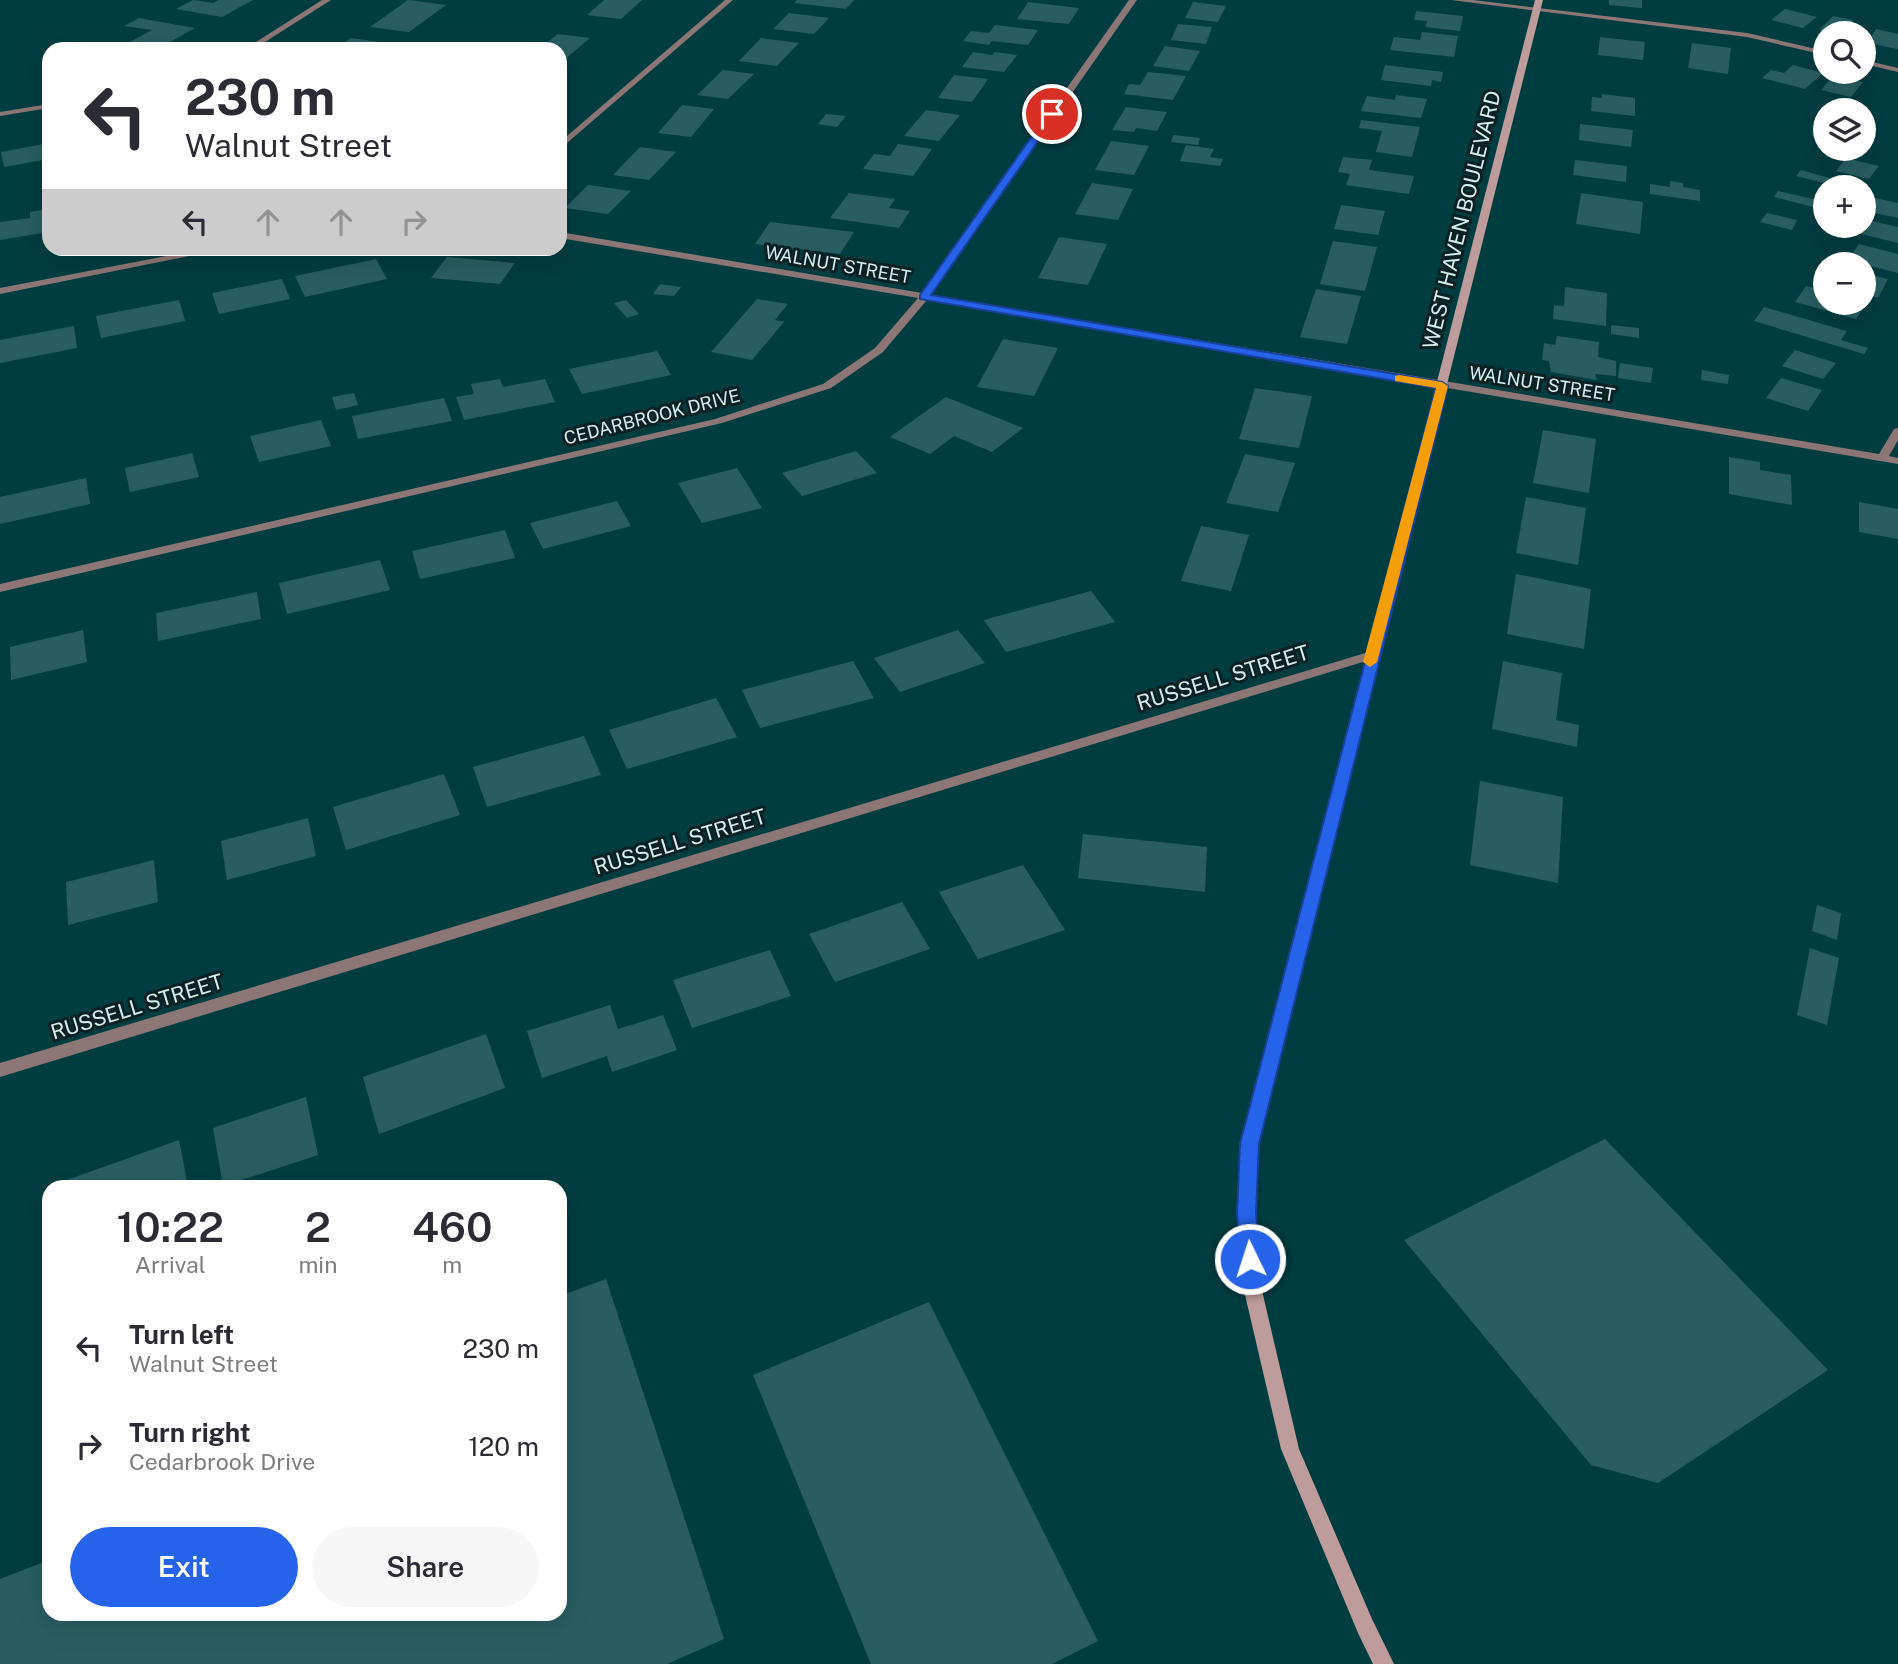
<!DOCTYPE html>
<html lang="en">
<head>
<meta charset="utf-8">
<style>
	:root { --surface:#fff; --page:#f7f7f7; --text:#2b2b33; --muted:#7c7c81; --accent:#2563eb }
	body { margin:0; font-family:"Public Sans",sans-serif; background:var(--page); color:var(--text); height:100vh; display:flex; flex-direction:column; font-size:26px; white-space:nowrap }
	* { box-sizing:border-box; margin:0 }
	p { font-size:23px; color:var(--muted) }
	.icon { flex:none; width:38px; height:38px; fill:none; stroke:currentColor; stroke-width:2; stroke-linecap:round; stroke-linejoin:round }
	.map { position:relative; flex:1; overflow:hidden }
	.details { position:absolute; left:42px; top:1180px; width:525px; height:441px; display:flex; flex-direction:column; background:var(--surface); border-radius:21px; box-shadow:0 7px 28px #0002 }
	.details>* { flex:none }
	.hud { position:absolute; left:42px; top:42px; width:525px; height:214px; border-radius:21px; box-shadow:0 7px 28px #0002; background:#fff; color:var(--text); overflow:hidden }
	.buttons { position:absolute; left:1813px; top:21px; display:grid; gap:14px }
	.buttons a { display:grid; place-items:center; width:63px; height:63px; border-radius:50%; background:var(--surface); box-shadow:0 7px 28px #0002; font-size:35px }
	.pin { position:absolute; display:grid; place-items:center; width:60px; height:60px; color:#fff; margin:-30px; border:4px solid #fff; border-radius:50%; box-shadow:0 2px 7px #0007 }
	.me { position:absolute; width:77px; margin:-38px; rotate:356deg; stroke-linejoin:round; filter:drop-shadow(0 0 5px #0008) }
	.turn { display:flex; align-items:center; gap:24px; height:147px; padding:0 28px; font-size:32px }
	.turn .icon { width:91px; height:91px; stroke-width:2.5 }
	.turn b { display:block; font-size:49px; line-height:60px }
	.lanes { display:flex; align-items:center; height:66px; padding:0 28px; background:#0003; justify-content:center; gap:35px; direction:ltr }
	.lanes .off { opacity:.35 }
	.eta { display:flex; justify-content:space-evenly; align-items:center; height:119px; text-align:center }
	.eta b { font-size:42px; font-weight:600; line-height:49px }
	.cta { display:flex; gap:14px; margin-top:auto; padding:14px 28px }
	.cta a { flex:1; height:80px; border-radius:42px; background:var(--accent); color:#fff; font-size:28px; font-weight:600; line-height:80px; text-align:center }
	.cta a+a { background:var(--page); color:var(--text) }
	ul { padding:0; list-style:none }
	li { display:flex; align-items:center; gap:21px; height:98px; padding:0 28px }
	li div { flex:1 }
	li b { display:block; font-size:26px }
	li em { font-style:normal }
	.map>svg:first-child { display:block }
	.building { fill:#285e62 }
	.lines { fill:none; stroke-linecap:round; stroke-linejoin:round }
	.street { fill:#8c7776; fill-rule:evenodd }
	.secondary { fill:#bd9c9b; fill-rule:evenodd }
	.route { fill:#2563eb; stroke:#184099; stroke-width:2 }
	.slow { fill:#f59e0b }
	.labels { text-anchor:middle; stroke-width:6; stroke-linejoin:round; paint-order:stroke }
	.far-street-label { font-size:18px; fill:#d4eff0; stroke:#0a2022 }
	.street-label { font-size:21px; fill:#d4eff0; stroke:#0a2022 }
</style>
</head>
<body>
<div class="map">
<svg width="1898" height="1664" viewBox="0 0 1898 1664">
	<rect width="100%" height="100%" fill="#003d41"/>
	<path class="building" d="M193,0L213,3L219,0H253L222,17L176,9Z
		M408,0L446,5L409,32L370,27Z
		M604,0H642L621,19L587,15Z
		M797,0H854L846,9L794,3Z
		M1609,0H1642V8L1609,5Z
		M1028,2L1079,8L1069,24L1017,19Z
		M1193,2L1226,6L1218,22L1185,18Z
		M1785,9L1817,17L1803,28L1771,20Z
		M1416,11L1463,16L1460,31L1425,27L1427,21L1414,20Z
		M789,13L829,18L814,34L773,29Z
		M1833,16L1853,20L1849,25L1862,28L1857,33L1819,30Z
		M139,18L195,28L157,49L121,47L152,30L124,26Z
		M1178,24L1212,27L1206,44L1171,40Z
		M995,25L1038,30L1028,45L992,41L989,45L963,41L971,31L989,33Z
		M1876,29L1898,34V49L1867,43Z
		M1422,32L1458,36L1454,57L1390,50L1394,37L1420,40Z
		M558,34L590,38L563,61L560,60V49H539Z
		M1600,37L1645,42L1643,60L1598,55Z
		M351,38L387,43L379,49H335Z
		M761,38L799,43L777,66L739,61Z
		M1692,43L1731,48L1728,74L1688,68Z
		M1165,46L1200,51L1189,71L1153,66Z
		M973,52L992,55L995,52L1017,55L1004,72L962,67Z
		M1385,65L1443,72L1441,82L1432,80L1431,86L1381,80Z
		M1793,65L1823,73L1805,89L1762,78L1771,70L1784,73Z
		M723,70L754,74L728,99L697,95Z
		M1148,72L1186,76L1173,100L1124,94L1129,84L1140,85Z
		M954,75L988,79L972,102L938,98Z
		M1833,76L1863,82L1851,97L1821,90Z
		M1602,94L1635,98V116L1591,111L1592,97L1602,98Z
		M1396,95L1427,99L1421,118L1361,111L1367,96L1395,100Z
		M682,105L714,109L691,137L658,133Z
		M1126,107L1167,112L1157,131L1136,128L1134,132L1112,130Z
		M926,110L960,115L939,141L904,136Z
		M826,114L846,116L837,127L818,124Z
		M1361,120L1420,127L1412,157L1376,152L1382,131L1359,128Z
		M1580,124L1633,130L1631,147L1579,140Z
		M1173,135L1200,138L1198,145L1171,142Z
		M1111,141L1149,146L1134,175L1095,170Z
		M49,143V159L4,167L1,152Z
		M898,144L932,149L913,176L863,169L874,154L890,156Z
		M1186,145L1214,149L1210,157L1223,159L1220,166L1180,161Z
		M640,147L676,152L649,180L613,175Z
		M1343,157L1372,160L1369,170L1414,176L1409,194L1346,185L1350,174L1338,172Z
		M1846,158L1879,166L1869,179L1836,171Z
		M1575,160L1627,166L1626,182L1573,175Z
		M1801,170L1833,179L1828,184L1796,176Z
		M1836,179L1864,186V187L1831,185Z
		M1670,181L1683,183V187L1700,190V201L1650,194V184L1670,187Z
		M1092,183L1133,189L1118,220L1075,214Z
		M588,185L631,191L608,214L565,208Z
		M1778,191L1818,200L1813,207L1774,197Z
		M849,193L895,199L889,208L910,211L899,228L830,218Z
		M1581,193L1643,202L1640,234L1576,224Z
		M1871,197L1898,203V218L1874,213L1877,208L1866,206Z
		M1341,205L1385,211L1378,235L1334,229Z
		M49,209V232L0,240V222L30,218V212Z
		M1767,213L1797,220L1792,230L1760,222Z
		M1864,219L1898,227V243L1833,227L1864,226Z
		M770,222L854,232L840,254L755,244Z
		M1059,237L1107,244L1088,285L1038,278Z
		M1333,241L1377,247L1365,291L1320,284Z
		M1859,244L1898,254V273L1848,260Z
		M447,257L515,263L500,284L431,278Z
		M376,259L387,279L305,297L295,276Z
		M1864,273L1888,279L1878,298L1864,294Z
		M282,279L290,299L219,314L212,293Z
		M660,284L681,287L674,296L653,294Z
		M1806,286L1825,291V303H1866L1856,319L1795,302Z
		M1565,287L1607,293L1606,326L1553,319L1554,305L1564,306Z
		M1316,289L1361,296L1347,344L1300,337Z
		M757,299L788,304L775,320L784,322L752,360L711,352Z
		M179,300L185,321L101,338L96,316Z
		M626,300L639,314L627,318L614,303Z
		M1764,307L1847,331L1841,340L1868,348L1864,354L1754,321Z
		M1611,325L1639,328V338L1611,334Z
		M74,326L77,348L0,363V340Z
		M1557,336L1599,342L1598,357L1616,361V376L1595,374L1597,380L1551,372L1549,361L1542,360L1544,343L1555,345Z
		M1003,339L1058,348L1034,396L977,387Z
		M1795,350L1836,363L1823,379L1782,366Z
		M657,351L671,375L582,394L569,369Z
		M1620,363L1653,368L1651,383L1618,378Z
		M1702,370L1729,375L1728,384L1701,380Z
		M1781,378L1822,390L1808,411L1766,398Z
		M500,379L503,387L545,379L555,402L464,420L456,397L474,394L471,384Z
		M1255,388L1312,396L1299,448L1239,439Z
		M354,393L358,405L336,410L332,397Z
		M946,397L1023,428L992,452L954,436L930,454L890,437Z
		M444,398L452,421L358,439L352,416Z
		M321,420L331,446L259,462L250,436Z
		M1543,430L1596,439L1589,493L1533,483Z
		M856,451L877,473L802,496L782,473Z
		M192,453L199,477L130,492L125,468Z
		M1245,454L1295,463L1278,512L1226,503Z
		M1729,457L1760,462V470L1791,475L1792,505L1729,494Z
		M737,468L762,508L702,523L678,483Z
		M86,478L90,504L0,524V497Z
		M1526,497L1586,508L1578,565L1516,553Z
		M617,501L631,526L543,549L530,523Z
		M1859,502L1898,509V539L1859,532Z
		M1201,526L1249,535L1231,591L1181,581Z
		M505,530L515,558L420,579L412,551Z
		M380,560L390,590L287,614L279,583Z
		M1516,574L1591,589L1584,649L1507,634Z
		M1091,591L1115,622L1006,652L984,620Z
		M257,592L261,619L158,641L156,613Z
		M83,630L87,662L11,680L10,647Z
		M958,630L985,663L900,692L874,658Z
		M853,661L874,698L760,728L742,690Z
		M1503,661L1562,673L1556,720L1579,725L1577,747L1492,729Z
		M716,698L737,737L627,769L609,730Z
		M584,736L601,775L487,807L473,767Z
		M444,774L460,815L346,850L333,807Z
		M1480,781L1563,797L1558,883L1470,865Z
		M308,818L316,856L227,880L221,841Z
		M1083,834L1207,847L1205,892L1078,878Z
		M154,860L158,902L68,925L66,882Z
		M1023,865L1065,930L978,959L939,892Z
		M902,902L930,949L835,982L809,934Z
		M1817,905L1841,913L1837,940L1812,931Z
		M1810,948L1839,958L1827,1025L1797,1015Z
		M770,950L791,996L692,1028L673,980Z
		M610,1005L618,1029L663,1015L677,1050L612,1072L607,1056L542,1078L527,1031Z
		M486,1034L505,1088L379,1134L363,1077Z
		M306,1097L318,1155L223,1186L213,1128Z
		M1605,1139L1828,1370L1658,1483L1591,1465L1404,1240Z
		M179,1140L188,1186H50Z
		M606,1279L724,1639L667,1664H0V1579L49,1560V1614H560V1296Z
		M929,1302L1098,1641L1052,1664H871L753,1375Z"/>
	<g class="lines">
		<path class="street" d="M322,0H331L254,49H245Z
			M725,0H733L560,149V142Z
			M1129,0H1137L931,295L1879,454L1894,429L1898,428V440L1889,456L1898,458V464L927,300L883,352L831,388L722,423L0,592V584L715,419L823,384L875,348L918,298L560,238V232L922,293Z
			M1451,0H1473L1747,33L1825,51V55L1747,37Z
			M1864,60L1898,68V72L1864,64Z
			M49,104V108L0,116V112Z
			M208,248H229L0,294V288Z
			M1372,651L1378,655L1376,658L0,1077V1063Z"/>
		<path class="secondary" d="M1535,0H1543L1257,1145L1256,1213L1260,1282L1299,1449L1372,1619L1394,1664H1373L1358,1633L1281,1449L1242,1282L1238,1213L1241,1145Z"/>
	</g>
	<path class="route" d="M1052,111L1057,114L931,295L1442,382L1448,386L1259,1144L1256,1213L1260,1259L1257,1266L1250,1268L1243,1266L1240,1259L1237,1213L1240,1144L1436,388L920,299V295L1049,112Z"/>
	<path class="slow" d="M1399,375L1442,382L1448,386L1377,662L1370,667L1363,662L1436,388L1395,381V376Z"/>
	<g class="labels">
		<g class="far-street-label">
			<text transform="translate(838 265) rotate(10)" y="6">WALNUT STREET</text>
			<text transform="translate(1542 384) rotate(9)" y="6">WALNUT STREET</text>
			<text transform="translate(652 417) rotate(-14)" y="6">CEDARBROOK DRIVE</text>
		</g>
		<g class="street-label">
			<text transform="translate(1462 220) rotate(-76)" y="7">WEST HAVEN BOULEVARD</text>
			<text transform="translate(1223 678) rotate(-17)" y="7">RUSSELL STREET</text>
			<text transform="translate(680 842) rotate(-17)" y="7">RUSSELL STREET</text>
			<text transform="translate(137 1007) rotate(-17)" y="7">RUSSELL STREET</text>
		</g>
	</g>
</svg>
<div class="buttons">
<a><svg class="icon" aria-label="search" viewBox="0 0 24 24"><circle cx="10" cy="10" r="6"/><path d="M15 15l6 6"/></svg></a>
<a><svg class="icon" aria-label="layers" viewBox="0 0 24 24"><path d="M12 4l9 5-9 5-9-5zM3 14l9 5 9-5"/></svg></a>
<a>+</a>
<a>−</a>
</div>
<div class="pin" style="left:1052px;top:114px;background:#d93025"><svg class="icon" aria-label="arrive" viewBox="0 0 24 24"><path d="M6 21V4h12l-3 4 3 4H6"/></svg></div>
<svg class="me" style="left:1250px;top:1259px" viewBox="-20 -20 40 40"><circle r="17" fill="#2563eb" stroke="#fff" stroke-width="3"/><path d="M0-11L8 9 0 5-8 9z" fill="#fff"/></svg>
<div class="hud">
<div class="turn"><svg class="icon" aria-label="left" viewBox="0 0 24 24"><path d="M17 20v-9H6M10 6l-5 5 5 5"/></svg><div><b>230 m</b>Walnut Street</div></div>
<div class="lanes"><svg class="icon" aria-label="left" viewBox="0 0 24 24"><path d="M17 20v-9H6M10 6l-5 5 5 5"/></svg><svg class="icon off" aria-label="ahead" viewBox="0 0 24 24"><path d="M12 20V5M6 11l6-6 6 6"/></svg><svg class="icon off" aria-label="ahead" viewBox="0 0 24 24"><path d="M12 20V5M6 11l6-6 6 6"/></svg><svg class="icon off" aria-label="right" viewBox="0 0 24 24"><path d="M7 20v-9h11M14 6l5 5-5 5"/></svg></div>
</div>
<section class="details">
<div class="eta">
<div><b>10:22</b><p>Arrival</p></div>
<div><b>2</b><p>min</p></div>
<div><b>460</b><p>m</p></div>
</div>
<ul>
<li><svg class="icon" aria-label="left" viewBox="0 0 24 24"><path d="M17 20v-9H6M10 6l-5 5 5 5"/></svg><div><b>Turn left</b><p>Walnut Street</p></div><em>230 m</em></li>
<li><svg class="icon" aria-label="right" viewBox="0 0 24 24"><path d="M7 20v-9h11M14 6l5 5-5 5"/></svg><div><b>Turn right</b><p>Cedarbrook Drive</p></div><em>120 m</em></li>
</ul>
<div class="cta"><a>Exit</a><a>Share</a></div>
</section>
</div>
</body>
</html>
